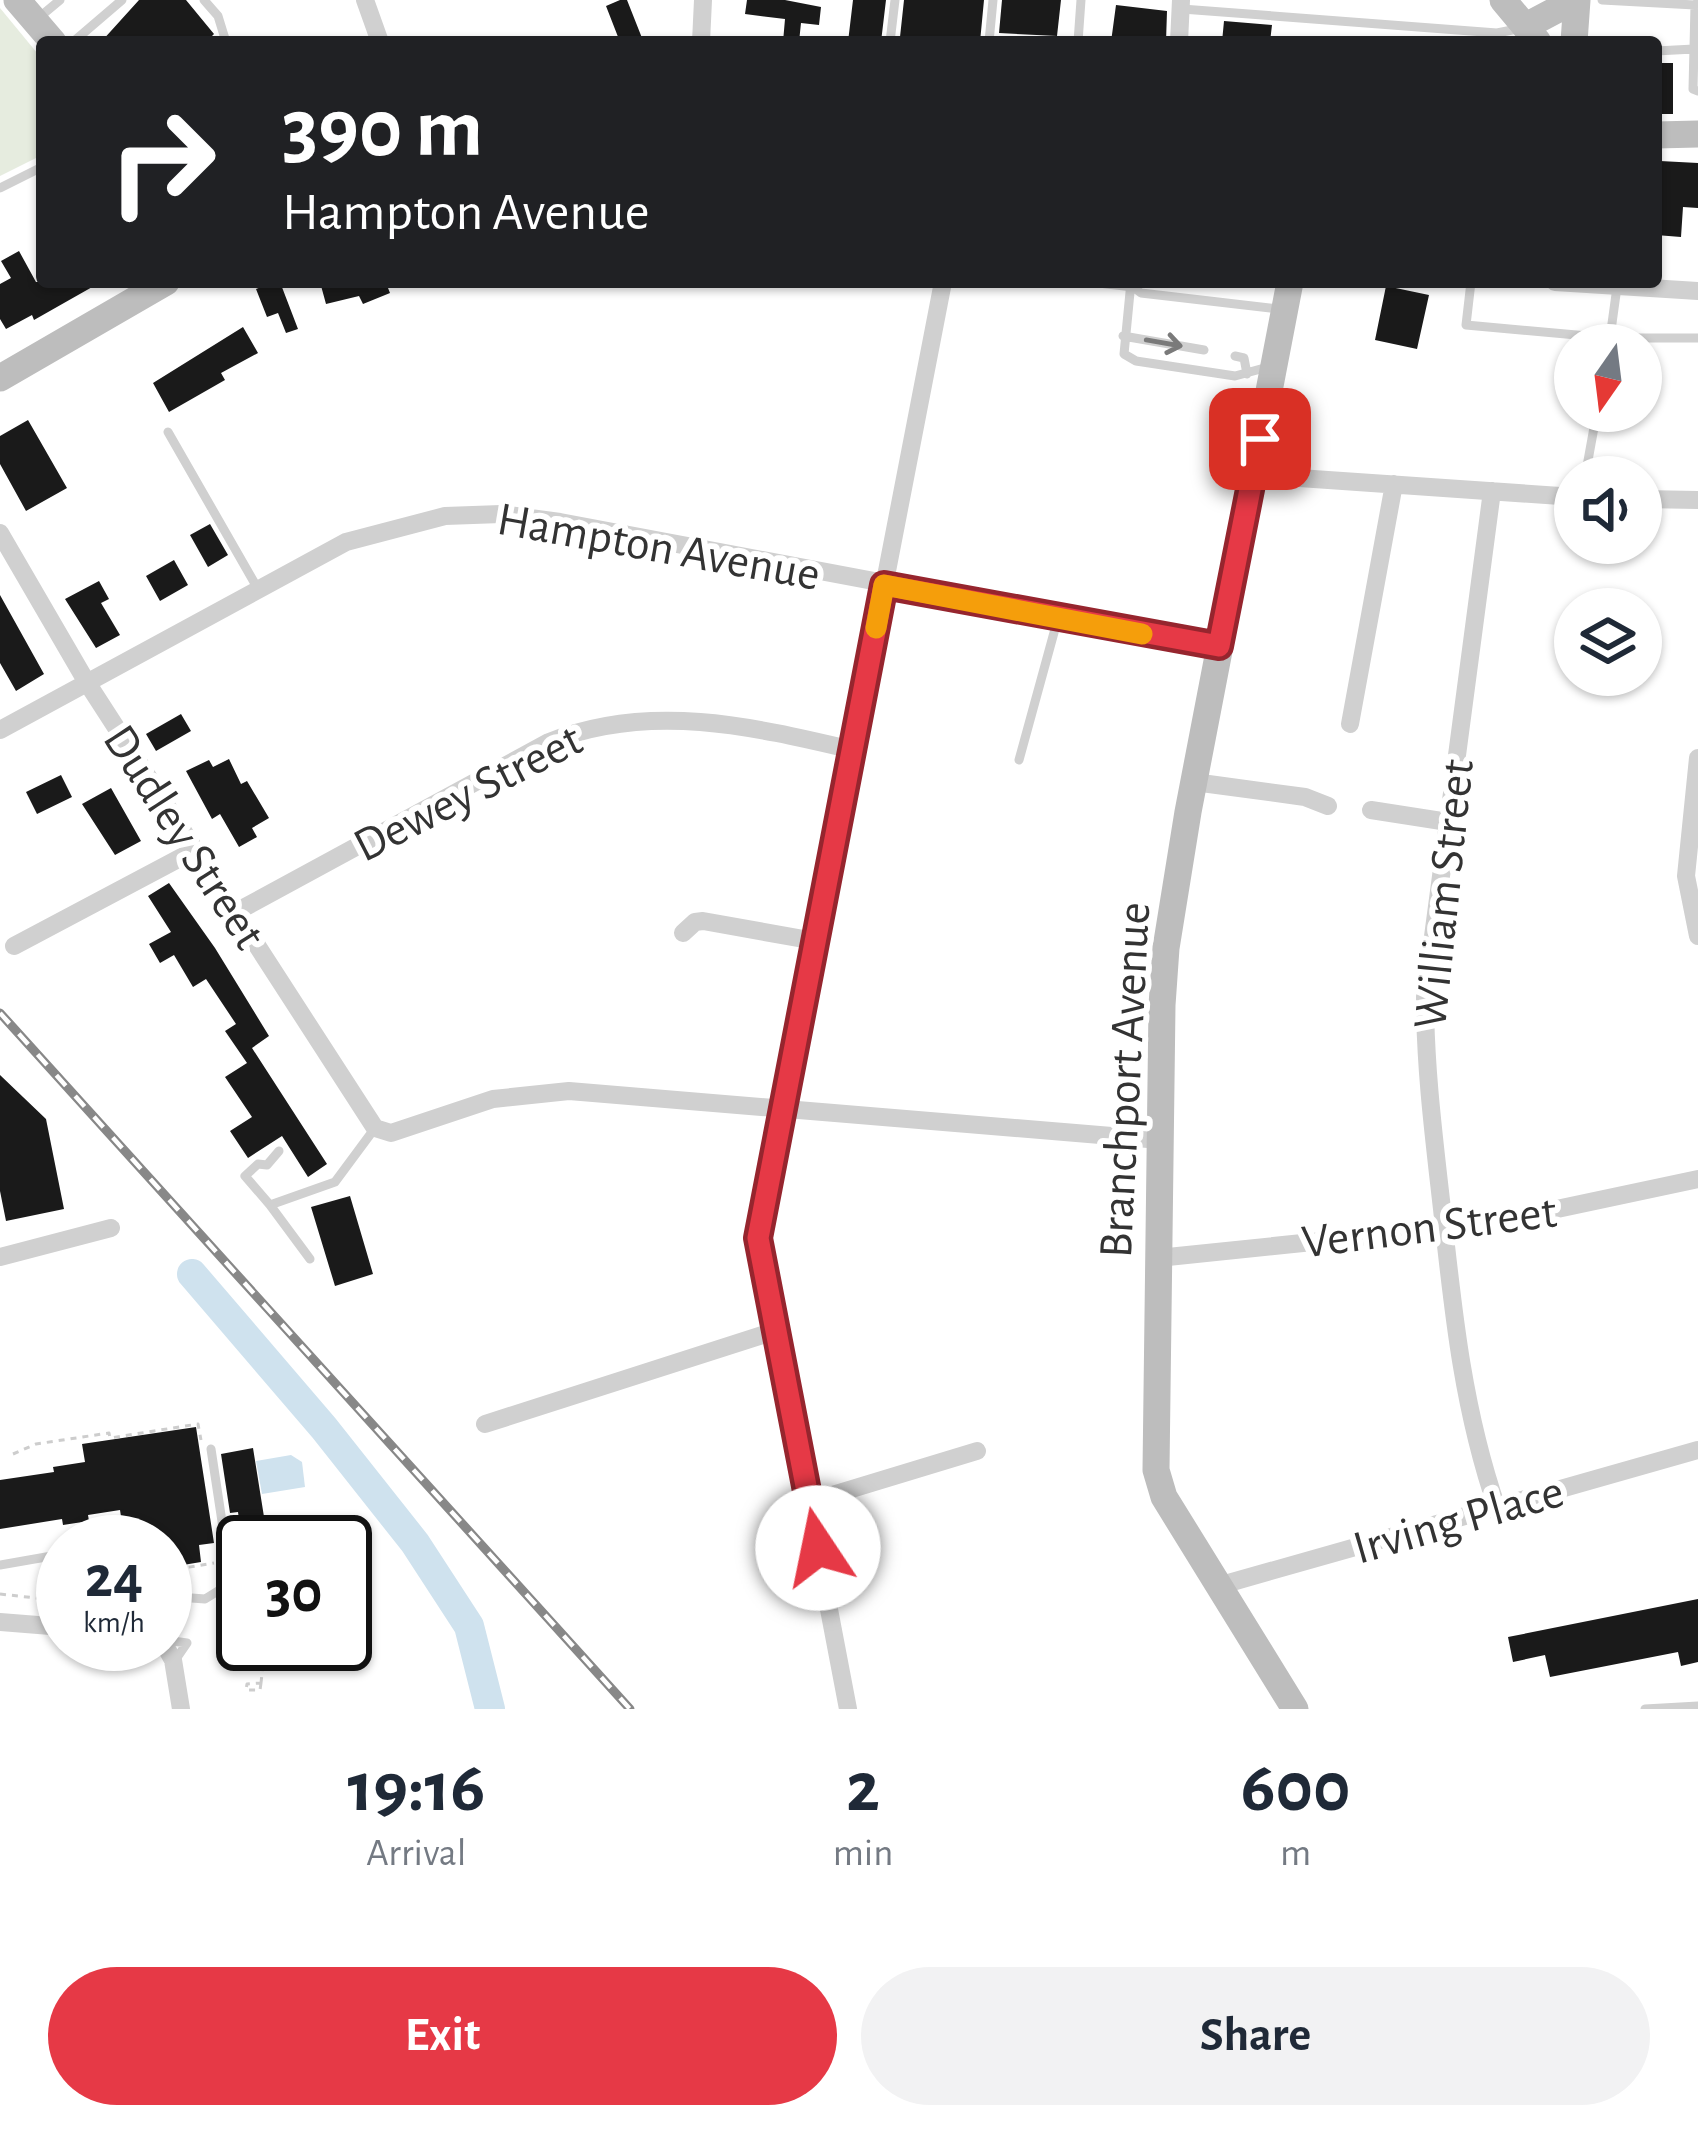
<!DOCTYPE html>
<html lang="en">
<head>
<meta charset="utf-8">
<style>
	:root { --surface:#fff; --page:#f2f2f3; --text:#1f2937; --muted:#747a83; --accent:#e63946 }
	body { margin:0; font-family:"Alegreya Sans",sans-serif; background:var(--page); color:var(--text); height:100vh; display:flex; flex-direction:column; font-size:45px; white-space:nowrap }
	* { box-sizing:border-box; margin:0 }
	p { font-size:39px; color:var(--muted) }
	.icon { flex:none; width:66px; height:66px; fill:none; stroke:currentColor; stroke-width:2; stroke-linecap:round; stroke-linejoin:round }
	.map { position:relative; height:1709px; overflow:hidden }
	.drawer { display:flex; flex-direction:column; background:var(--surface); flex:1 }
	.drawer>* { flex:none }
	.guide { position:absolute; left:36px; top:36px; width:1626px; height:252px; border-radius:12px; box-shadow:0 3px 9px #0004; background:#202124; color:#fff; overflow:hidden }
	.needle { width:78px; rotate:194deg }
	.fabs { position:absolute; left:1554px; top:324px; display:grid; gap:24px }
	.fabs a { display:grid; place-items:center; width:108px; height:108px; border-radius:50%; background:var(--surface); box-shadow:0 3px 9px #0004; font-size:60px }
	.speed { position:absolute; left:36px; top:1515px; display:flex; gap:24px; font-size:60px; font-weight:700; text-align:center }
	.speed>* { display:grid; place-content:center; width:156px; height:156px; border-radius:50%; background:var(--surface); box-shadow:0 3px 9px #0004; line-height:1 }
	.speed small { font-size:30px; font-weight:400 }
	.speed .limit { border:6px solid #111; border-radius:18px; background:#fff; color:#111 }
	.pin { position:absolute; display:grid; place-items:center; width:102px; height:102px; color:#fff; margin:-51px; border-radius:24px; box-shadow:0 6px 18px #0006 }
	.me { position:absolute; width:132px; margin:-66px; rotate:349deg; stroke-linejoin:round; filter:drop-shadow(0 0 9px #0008) }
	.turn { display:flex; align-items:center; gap:42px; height:252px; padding:0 48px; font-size:54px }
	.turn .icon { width:156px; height:156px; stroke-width:2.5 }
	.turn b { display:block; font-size:84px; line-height:102px }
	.eta { display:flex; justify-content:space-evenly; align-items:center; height:204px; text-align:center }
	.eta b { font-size:72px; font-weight:600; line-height:84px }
	.button { display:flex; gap:24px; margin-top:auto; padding:24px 48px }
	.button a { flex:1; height:138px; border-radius:72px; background:var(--accent); color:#fff; font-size:48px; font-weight:600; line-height:138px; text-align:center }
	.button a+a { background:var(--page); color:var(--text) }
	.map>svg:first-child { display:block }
	.green { fill:#e6ecdf }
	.water { fill:#cfe2ee }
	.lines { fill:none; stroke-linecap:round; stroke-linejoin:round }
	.river { stroke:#cfe2ee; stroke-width:30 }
	.building { fill:#1a1a1a }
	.path { stroke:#cdcdcd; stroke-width:3; stroke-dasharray:6 6; stroke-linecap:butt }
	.lane { stroke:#d0d0d0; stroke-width:9 }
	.street { stroke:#d0d0d0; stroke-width:18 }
	.secondary { stroke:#bdbdbd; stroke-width:27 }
	.rail-casing { stroke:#888; stroke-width:9 }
	.rail { stroke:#fff; stroke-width:4.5; stroke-dasharray:14; stroke-linecap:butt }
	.oneway { stroke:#7a7a7a }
	.route-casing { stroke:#96252e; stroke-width:30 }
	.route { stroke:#e63946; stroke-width:21 }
	.slow { stroke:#f59e0b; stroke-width:21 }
	.labels { text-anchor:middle; stroke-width:12; stroke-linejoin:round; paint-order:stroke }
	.street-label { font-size:48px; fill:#333; stroke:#fff }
</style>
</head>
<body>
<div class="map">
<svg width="1698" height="1709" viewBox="0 0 1698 1709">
	<rect width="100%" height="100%" fill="#fff"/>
	<path class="green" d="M0,8L42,59V155L0,176Z"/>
	<path class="water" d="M291,1455L302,1462L305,1487L262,1494L256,1461Z"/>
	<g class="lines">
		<path class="river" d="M192,1274L324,1428L415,1543L469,1626L490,1709"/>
	</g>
	<path class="building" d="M139,0H186L214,34L206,42H101Z
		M620,0H627L642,38L620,42L606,6Z
		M747,0H785L821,7L819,25L801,23L799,42H783L785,19L745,14Z
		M853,0H886L881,42H848Z
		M904,0H984L980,42L900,37Z
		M1002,0H1061L1057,36L999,33Z
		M1116,5L1167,11L1166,42H1111Z
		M1224,21L1272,25L1270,42H1222Z
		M1656,63H1673V114H1656Z
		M1660,161L1698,163V208L1683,207L1681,237L1656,235Z
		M19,251L36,282H101L34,320L32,315L6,329L0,319V284L11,278L1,261Z
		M274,282H280L298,329L286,333L278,313L267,317L256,289Z
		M320,282H393V286L388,288L390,293L363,304L359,296L326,304Z
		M1386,286L1429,295L1417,349L1375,340Z
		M243,327L258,353L221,373L225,380L169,412L153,383Z
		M28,420L67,488L26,511L0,464V436Z
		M210,524L228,555L208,567L190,535Z
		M174,560L188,585L160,601L146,576Z
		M99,581L109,599L101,603L120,635L96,648L65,599Z
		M0,595L44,674L16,691L0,663Z
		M181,714L191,731L156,751L146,734Z
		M229,759L241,784L247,781L269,818L252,828L257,837L239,847L220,814L212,819L186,771L209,760L213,767Z
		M61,775L72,797L37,814L26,792Z
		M111,788L141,841L115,855L82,804Z
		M169,883L215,948L269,1036L252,1048L327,1164L308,1177L282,1136L248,1158L230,1131L252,1117L225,1077L247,1063L225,1031L236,1024L206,979L193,987L174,955L160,963L149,944L171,932L148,896Z
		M0,1075L46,1119L64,1209L6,1221L0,1191Z
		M350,1196L373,1274L335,1286L311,1207Z
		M196,1427L214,1543L199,1545L201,1562L165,1568V1542H125L120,1510L88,1515L89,1521L63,1525L62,1519L0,1529V1480L54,1472L53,1467L85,1462L82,1444Z
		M253,1448L265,1523L240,1527L238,1512L230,1513L221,1454Z
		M1698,1599V1662L1681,1666L1678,1652L1550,1677L1545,1655L1513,1662L1508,1637Z"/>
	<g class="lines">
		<path class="path" d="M13,1454L36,1444L109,1433L110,1438L198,1424L201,1440
			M165,1571L214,1563
			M0,1594L63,1601
			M261,1683L260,1690H246L247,1684Z
			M261,1683L265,1644"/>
		<path class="lane" d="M204,0L218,16L226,42
			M1602,0L1695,5L1698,2
			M1695,5L1693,89L1698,91
			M1182,9L1497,33L1522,28
			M36,20L60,0
			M73,42L122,0
			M890,42L895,0
			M989,42L993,0
			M1078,42L1081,0
			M1656,51L1694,49
			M0,188L42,167
			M1090,282L1133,287L1141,293L1279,309
			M1131,282L1124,354L1136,361L1235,376L1268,367
			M1471,282L1466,325L1610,338H1698
			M1123,336L1204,350
			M1609,345L1617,287
			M1235,356L1244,358L1247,374
			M168,432L258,589
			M1585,477L1597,411
			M1019,760L1058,618
			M279,1151L267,1165L258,1164L245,1176L270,1205L335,1182L375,1128
			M270,1205L310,1259
			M0,1565L63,1554
			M165,1596L205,1599L226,1586L228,1561L211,1449
			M165,1640L187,1643L176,1659
			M1645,1709L1698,1706"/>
		<path class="street" d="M365,0L380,42
			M701,42L703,0
			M1179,42L1181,0
			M1555,282L1698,291
			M1254,475L1575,497
			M1492,491L1425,997C1425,1068 1434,1138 1442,1209C1453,1311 1463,1410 1497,1508
			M1641,499L1698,500
			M0,533L86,681L375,1128L391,1133L493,1099L569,1091L1160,1140
			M1350,724L1394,484
			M0,730L346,542L445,516L501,514L560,522L1219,646
			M1698,758L1686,876L1698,936
			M1194,782L1305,797L1328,806
			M1371,810L1448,822
			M236,912L549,742C649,702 751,726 853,750
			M683,933L695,922L703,921L815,941
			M14,946L195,850
			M0,1257L111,1228
			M1158,1258L1486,1224L1698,1179
			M485,1424L775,1331
			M809,1502L977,1451
			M1218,1586L1698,1450
			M0,1622L63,1627
			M164,1644L173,1660L181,1709
			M848,1709L758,1237L943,282"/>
		<path class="secondary" d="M17,0L53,42
			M1503,0L1538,42
			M1526,26L1575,0
			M1574,42L1577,0
			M1656,135L1698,134
			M1290,282L1188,812L1166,948L1162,1005L1156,1470L1164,1497L1295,1709
			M0,378L166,282"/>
		<g class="rail-casing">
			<path id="rail" d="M0,1013L630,1709"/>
		</g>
		<use href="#rail" class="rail"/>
	</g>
	<defs><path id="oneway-shaft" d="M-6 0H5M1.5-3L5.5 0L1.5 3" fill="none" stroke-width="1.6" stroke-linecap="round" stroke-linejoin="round" transform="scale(3)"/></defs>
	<use class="oneway" href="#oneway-shaft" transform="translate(1164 343) rotate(10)"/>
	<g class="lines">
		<g class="route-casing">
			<path id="route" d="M818,1548L758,1238L884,585L1219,646L1260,439"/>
		</g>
		<use href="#route" class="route"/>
		<path class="slow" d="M876,628L884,585L1142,634"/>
	</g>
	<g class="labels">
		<g class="street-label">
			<text transform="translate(659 545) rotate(10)" y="17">Hampton Avenue</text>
			<text transform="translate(467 791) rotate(-27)" y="17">Dewey Street</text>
			<text transform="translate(186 836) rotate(57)" y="17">Dudley Street</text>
			<text transform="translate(1442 894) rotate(-84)" y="17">William Street</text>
			<text transform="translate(1123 1080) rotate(-87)" y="17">Branchport Avenue</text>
			<text transform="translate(1429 1225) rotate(-7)" y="17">Vernon Street</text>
			<text transform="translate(1458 1518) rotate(-16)" y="17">Irving Place</text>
		</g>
	</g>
</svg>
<div class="fabs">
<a><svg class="needle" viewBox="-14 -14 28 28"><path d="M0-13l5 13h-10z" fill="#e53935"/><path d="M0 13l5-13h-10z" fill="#747a83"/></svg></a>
<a><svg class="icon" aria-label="sound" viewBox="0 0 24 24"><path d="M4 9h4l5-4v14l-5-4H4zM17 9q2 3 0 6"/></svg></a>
<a><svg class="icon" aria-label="layers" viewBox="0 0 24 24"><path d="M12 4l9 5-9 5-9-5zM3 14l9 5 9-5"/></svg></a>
</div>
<div class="speed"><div>24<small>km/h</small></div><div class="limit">30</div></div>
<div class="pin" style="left:1260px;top:439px;background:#d93025"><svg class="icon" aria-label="arrive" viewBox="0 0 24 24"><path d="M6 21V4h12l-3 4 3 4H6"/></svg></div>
<svg class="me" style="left:818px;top:1548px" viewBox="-20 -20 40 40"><circle r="19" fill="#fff"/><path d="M0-13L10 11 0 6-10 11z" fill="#e63946"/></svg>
<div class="guide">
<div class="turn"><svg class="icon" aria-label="right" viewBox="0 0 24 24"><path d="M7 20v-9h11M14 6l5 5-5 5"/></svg><div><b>390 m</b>Hampton Avenue</div></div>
</div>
</div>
<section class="drawer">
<div class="eta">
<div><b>19:16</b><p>Arrival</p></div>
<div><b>2</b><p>min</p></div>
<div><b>600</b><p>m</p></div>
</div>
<div class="button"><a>Exit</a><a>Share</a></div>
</section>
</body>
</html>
